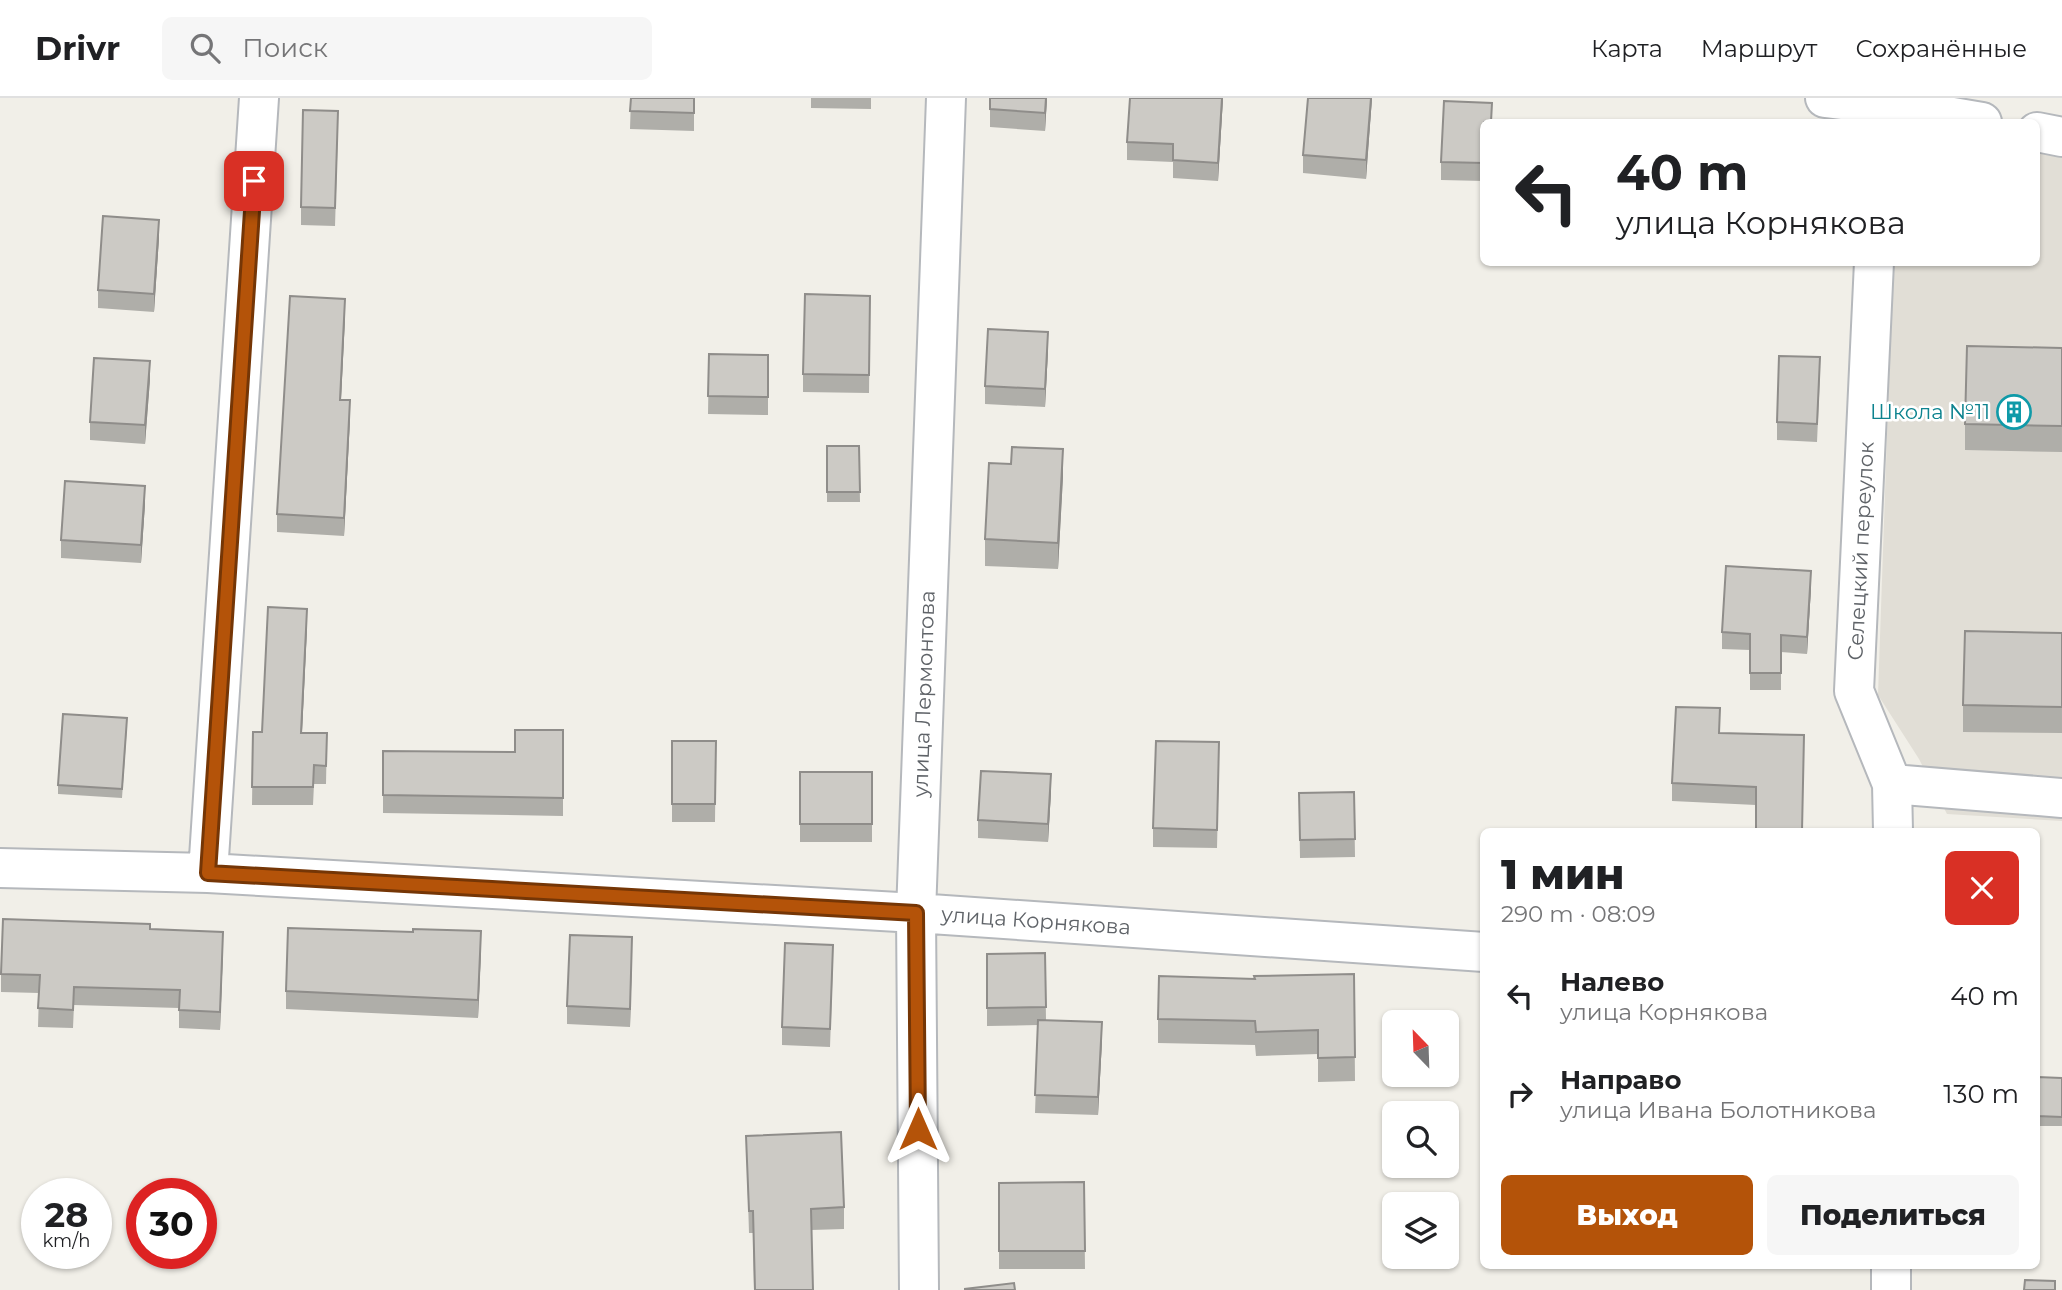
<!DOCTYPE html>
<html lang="ru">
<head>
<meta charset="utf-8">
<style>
	:root { --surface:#fff; --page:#f6f6f6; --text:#202124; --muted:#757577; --line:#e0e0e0; --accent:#b45309 }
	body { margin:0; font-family:Montserrat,sans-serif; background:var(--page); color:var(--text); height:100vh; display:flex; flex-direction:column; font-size:26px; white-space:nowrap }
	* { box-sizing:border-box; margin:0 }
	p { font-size:23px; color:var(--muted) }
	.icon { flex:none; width:38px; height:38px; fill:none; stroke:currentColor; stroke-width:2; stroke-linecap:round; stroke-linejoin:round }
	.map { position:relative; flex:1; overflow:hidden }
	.details { position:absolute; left:1480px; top:730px; width:560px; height:441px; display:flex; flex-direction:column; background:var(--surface); border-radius:10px; box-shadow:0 2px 5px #0004 }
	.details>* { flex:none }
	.guide { position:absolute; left:1480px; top:21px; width:560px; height:147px; border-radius:10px; box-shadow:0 2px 5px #0004; background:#fff; color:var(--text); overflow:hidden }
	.needle { width:46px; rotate:337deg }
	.fabs { position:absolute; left:1382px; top:912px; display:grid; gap:14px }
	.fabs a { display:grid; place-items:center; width:77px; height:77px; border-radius:10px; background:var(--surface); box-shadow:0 2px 5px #0004; font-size:35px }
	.speed { position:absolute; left:21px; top:1080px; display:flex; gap:14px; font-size:35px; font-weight:700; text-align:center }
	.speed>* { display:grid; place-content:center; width:91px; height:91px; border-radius:50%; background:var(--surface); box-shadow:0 2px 5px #0004; line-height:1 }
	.speed small { font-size:18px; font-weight:400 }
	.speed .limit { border:10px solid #d22; background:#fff; color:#111 }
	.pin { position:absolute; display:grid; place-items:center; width:60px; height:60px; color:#fff; margin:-30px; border-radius:14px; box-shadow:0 4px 10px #0006 }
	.me { position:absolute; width:77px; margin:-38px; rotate:0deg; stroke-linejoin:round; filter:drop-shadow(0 0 5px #0008) }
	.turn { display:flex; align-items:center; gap:24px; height:147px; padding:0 21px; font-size:32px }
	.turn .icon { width:91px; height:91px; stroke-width:2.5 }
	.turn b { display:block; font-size:49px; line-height:60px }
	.round { display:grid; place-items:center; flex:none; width:74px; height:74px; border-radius:10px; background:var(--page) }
	.head { display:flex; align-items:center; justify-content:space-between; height:119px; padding:0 21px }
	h1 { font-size:42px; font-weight:800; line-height:52px }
	.action { display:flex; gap:14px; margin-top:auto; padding:14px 21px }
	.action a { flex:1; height:80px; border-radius:10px; background:var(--accent); color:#fff; font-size:28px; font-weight:800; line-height:80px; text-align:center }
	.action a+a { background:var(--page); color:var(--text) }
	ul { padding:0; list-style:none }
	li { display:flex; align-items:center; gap:21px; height:98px; padding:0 21px }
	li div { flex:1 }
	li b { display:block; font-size:26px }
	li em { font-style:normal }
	header { display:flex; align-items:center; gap:42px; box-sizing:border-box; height:98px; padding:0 35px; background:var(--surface); border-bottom:2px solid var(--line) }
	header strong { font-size:33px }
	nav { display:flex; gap:38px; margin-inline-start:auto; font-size:24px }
	.search { width:490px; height:63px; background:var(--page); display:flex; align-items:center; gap:18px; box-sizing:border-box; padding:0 24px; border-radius:10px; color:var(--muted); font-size:26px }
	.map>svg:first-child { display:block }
	.education { fill:#e1ded6 }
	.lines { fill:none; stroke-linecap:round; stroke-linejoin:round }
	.minor-casing { stroke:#b5b8bc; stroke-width:42 }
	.minor { stroke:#fff; stroke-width:38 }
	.wall { fill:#afaea9 }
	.shaded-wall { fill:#8f8d8a }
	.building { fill:#cccac5; stroke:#8f8d8a; stroke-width:2 }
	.route-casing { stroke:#753606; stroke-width:18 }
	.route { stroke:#b45309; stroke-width:12 }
	.labels { text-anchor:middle; stroke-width:5; stroke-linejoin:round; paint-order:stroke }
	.culture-label { font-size:21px; fill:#0d838f; stroke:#fff; text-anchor:end }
	.street-label { font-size:21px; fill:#5f6368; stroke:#fff }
</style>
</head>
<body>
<header>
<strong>Drivr</strong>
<div class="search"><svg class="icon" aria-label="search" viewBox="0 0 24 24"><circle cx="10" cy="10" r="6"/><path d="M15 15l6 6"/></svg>Поиск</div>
<nav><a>Карта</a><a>Маршрут</a><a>Сохранённые</a></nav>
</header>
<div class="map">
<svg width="2062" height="1192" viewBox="0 0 2062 1192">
	<rect width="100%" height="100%" fill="#f1efe8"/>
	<path class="education" d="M2037,54L2062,59V723L1947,716L1919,661L1878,597L1893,165L2037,164Z"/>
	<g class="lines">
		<g class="minor-casing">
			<path id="minor" d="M1825,0L1882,7L1982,24
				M2037,34L2062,39
				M1874,164L1854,593L1892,686L1893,733
				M1892,686L2062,700
				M0,770L208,775L916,815L1484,854
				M208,775L259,0
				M919,1192L916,815L946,0
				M1891,1192V1167"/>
		</g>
		<use href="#minor" class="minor"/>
	</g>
	<path class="wall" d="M631,0H694V33L630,31Z
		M811,0H871V11L811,10Z
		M1047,0L1045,33L990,29V11Z
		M1223,0L1218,83L1173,80V64L1127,62V44Z
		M1372,0L1366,81L1303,75V57Z
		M1484,24V83L1441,82V64Z
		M338,31L335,128L301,127V109Z
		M159,140L154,214L98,210V192Z
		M870,198L869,295L803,294V276Z
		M345,219L341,302L350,320L344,438L277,434V416Z
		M2062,250V354L1965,352V326Z
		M1048,252L1045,309L985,306V288Z
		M709,256L768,257V317L708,316Z
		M1820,277L1817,344L1777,342V324Z
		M150,281L145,346L90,342V324Z
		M827,348H859L860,404H827Z
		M1011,366L1063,378L1058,471L985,468V441Z
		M145,406L141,465L61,460V442Z
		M1811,490L1807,556L1781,554V592H1750V552L1722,551V534Z
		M307,529L302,635H327L326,686H314L313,707H252L253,634H262Z
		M2062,535V635L1963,634V607Z
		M127,629L122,700L58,696V687Z
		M563,632V718L383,715V653L515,654Z
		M1719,635L1804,637L1756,707L1672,703V685Z
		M672,643H716L715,724H672Z
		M1219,662L1217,750L1153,749V730Z
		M800,674H872V744H800Z
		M1051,694L1048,744L978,740V722Z
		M1354,694L1355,759L1300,760L1299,695Z
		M150,831L223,852L220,932L179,930V910L74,907L73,930L38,929L39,895L1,894V876Z
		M413,834L481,852L478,920L286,911V893Z
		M1045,855L1046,922L1102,942L1098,1017L1035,1015L1038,927L987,928V856Z
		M632,857L630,929L567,926V908Z
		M833,865L830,949L782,947V929Z
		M1354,876L1355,983L1318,984V956L1256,958L1255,947L1158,945V921L1255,881Z
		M2037,979L2062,980V1028H2037Z
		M746,1038L844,1109V1131L811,1132L813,1192H754L753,1135H749Z
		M1084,1084L1085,1171H999V1085Z"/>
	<path class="shaded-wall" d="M1046,0H1047L1045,33V15Z
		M1222,0H1223L1218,83V65Z
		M1371,0H1372L1366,81V62Z
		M159,122V140L154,214V196Z
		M345,201V219L340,320V302Z
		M1048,234V252L1045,309V291Z
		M150,263V281L145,346V327Z
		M350,302V320L344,438V420Z
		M1063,351V378L1058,471V445Z
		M145,388V406L141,465V447Z
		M1811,473V490L1807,556V539Z
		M307,511V529L301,653V635Z
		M1051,676V694L1048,744V726Z
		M481,833V852L478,920V902Z
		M223,834V852L220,932V914Z
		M632,839V857L630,929V911Z
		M1102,924V942L1098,1017V999Z"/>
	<path class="building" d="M631,0H694V15L630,13Z
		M990,0H1046L1045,15L990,11Z
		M1130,0H1222L1218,65L1173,62V46L1127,44Z
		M1308,0H1371L1366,62L1303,57Z
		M1444,3L1492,5L1491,24H1484V65L1441,64Z
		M303,12L338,13L335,110L301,109Z
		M103,118L159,122L154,196L98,192Z
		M805,196L870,198L869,277L803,276Z
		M290,198L345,201L340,302H350L344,420L277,416Z
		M988,231L1048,234L1045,291L985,288Z
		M1967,248L2062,250V328L1965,326Z
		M709,256L768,257V299L708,298Z
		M1779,258L1820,259L1817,326L1777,324Z
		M94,260L150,263L145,327L90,324Z
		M827,348H859L860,394H827Z
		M1012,349L1063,351L1058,445L985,441L989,365L1011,366Z
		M65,383L145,388L141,447L61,442Z
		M1726,468L1811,473L1807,539L1781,537V575H1750V536L1722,534Z
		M268,509L307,511L301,635H327L326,668L314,667L313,689H252L253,634H262Z
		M1965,533L2062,535V609L1963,607Z
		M1676,609L1720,610L1719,635L1804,637L1802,733H1756V689L1672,685Z
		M63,616L127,620L122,691L58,687Z
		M515,632H563V700L383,697V653L515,654Z
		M672,643H716L715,706H672Z
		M1156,643L1219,644L1217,732L1153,730Z
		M981,673L1051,676L1048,726L978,722Z
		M800,674H872V726H800Z
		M1354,694L1355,741L1300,742L1299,695Z
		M3,821L150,826V831L223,834L220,914L179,912L180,892L74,889L73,912L38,910L40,877L1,876Z
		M288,830L413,834V831L481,833L478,902L286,893Z
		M570,837L632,839L630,911L567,908Z
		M785,845L833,847L830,931L782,929Z
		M1045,855L1046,909L987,910V856Z
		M1354,876L1355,959L1318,960V932L1256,934L1255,923L1158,921L1159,878L1255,881L1254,878Z
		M1038,922L1102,924L1098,999L1035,997Z
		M2037,979L2062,980V1019L2037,1018Z
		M841,1034L844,1109L811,1111L813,1192H755L753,1113H749L746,1038Z
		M1084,1084L1085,1153H999V1085Z
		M2025,1182L2055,1183V1192H2024Z
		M1014,1185L1015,1192H965V1191Z"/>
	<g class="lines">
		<g class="route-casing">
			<path id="route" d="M254,83L208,775L916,815L918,1031"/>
		</g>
		<use href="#route" class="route"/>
	</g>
	<defs>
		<g id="building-ring" transform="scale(1.75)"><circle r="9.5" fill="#fff" stroke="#0f9aa8" stroke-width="1.5"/><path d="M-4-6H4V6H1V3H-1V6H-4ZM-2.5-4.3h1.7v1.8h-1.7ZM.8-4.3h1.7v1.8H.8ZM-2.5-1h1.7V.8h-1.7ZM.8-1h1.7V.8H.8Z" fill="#0f9aa8"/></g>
	</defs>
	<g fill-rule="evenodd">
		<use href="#building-ring" x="2014" y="314"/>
	</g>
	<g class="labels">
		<g class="culture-label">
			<text x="1990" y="321">Школа №11</text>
		</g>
		<g class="street-label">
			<text transform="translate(1861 453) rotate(-87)" y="7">Селецкий переулок</text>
			<text transform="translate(924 596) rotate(-88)" y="7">улица Лермонтова</text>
			<text transform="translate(1036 823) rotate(4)" y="7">улица Корнякова</text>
		</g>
	</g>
</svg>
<div class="fabs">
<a><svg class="needle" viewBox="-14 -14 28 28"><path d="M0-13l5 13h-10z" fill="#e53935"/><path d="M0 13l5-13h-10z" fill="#757577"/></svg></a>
<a><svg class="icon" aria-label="search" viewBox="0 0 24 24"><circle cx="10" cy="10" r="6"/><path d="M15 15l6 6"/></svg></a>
<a><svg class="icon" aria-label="layers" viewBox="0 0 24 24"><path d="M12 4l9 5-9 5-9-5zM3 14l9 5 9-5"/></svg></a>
</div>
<div class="speed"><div>28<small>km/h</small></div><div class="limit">30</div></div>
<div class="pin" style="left:254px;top:83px;background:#d93025"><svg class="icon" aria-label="arrive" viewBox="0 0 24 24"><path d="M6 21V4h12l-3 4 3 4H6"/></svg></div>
<svg class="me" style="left:918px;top:1031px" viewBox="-20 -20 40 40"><path d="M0-17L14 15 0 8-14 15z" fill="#b45309" stroke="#fff" stroke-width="4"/></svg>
<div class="guide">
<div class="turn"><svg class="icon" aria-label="left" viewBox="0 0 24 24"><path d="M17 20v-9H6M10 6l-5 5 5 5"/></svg><div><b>40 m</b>улица Корнякова</div></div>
</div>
<section class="details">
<div class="head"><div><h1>1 мин</h1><p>290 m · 08:09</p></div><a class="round" style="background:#d93025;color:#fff"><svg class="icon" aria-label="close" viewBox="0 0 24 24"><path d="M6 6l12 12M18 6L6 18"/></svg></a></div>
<ul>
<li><svg class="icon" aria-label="left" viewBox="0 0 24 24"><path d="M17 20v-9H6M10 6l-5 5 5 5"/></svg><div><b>Налево</b><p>улица Корнякова</p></div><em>40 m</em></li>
<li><svg class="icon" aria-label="right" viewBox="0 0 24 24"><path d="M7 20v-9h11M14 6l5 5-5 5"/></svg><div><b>Направо</b><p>улица Ивана Болотникова</p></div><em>130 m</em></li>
</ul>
<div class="action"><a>Выход</a><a>Поделиться</a></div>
</section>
</div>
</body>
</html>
